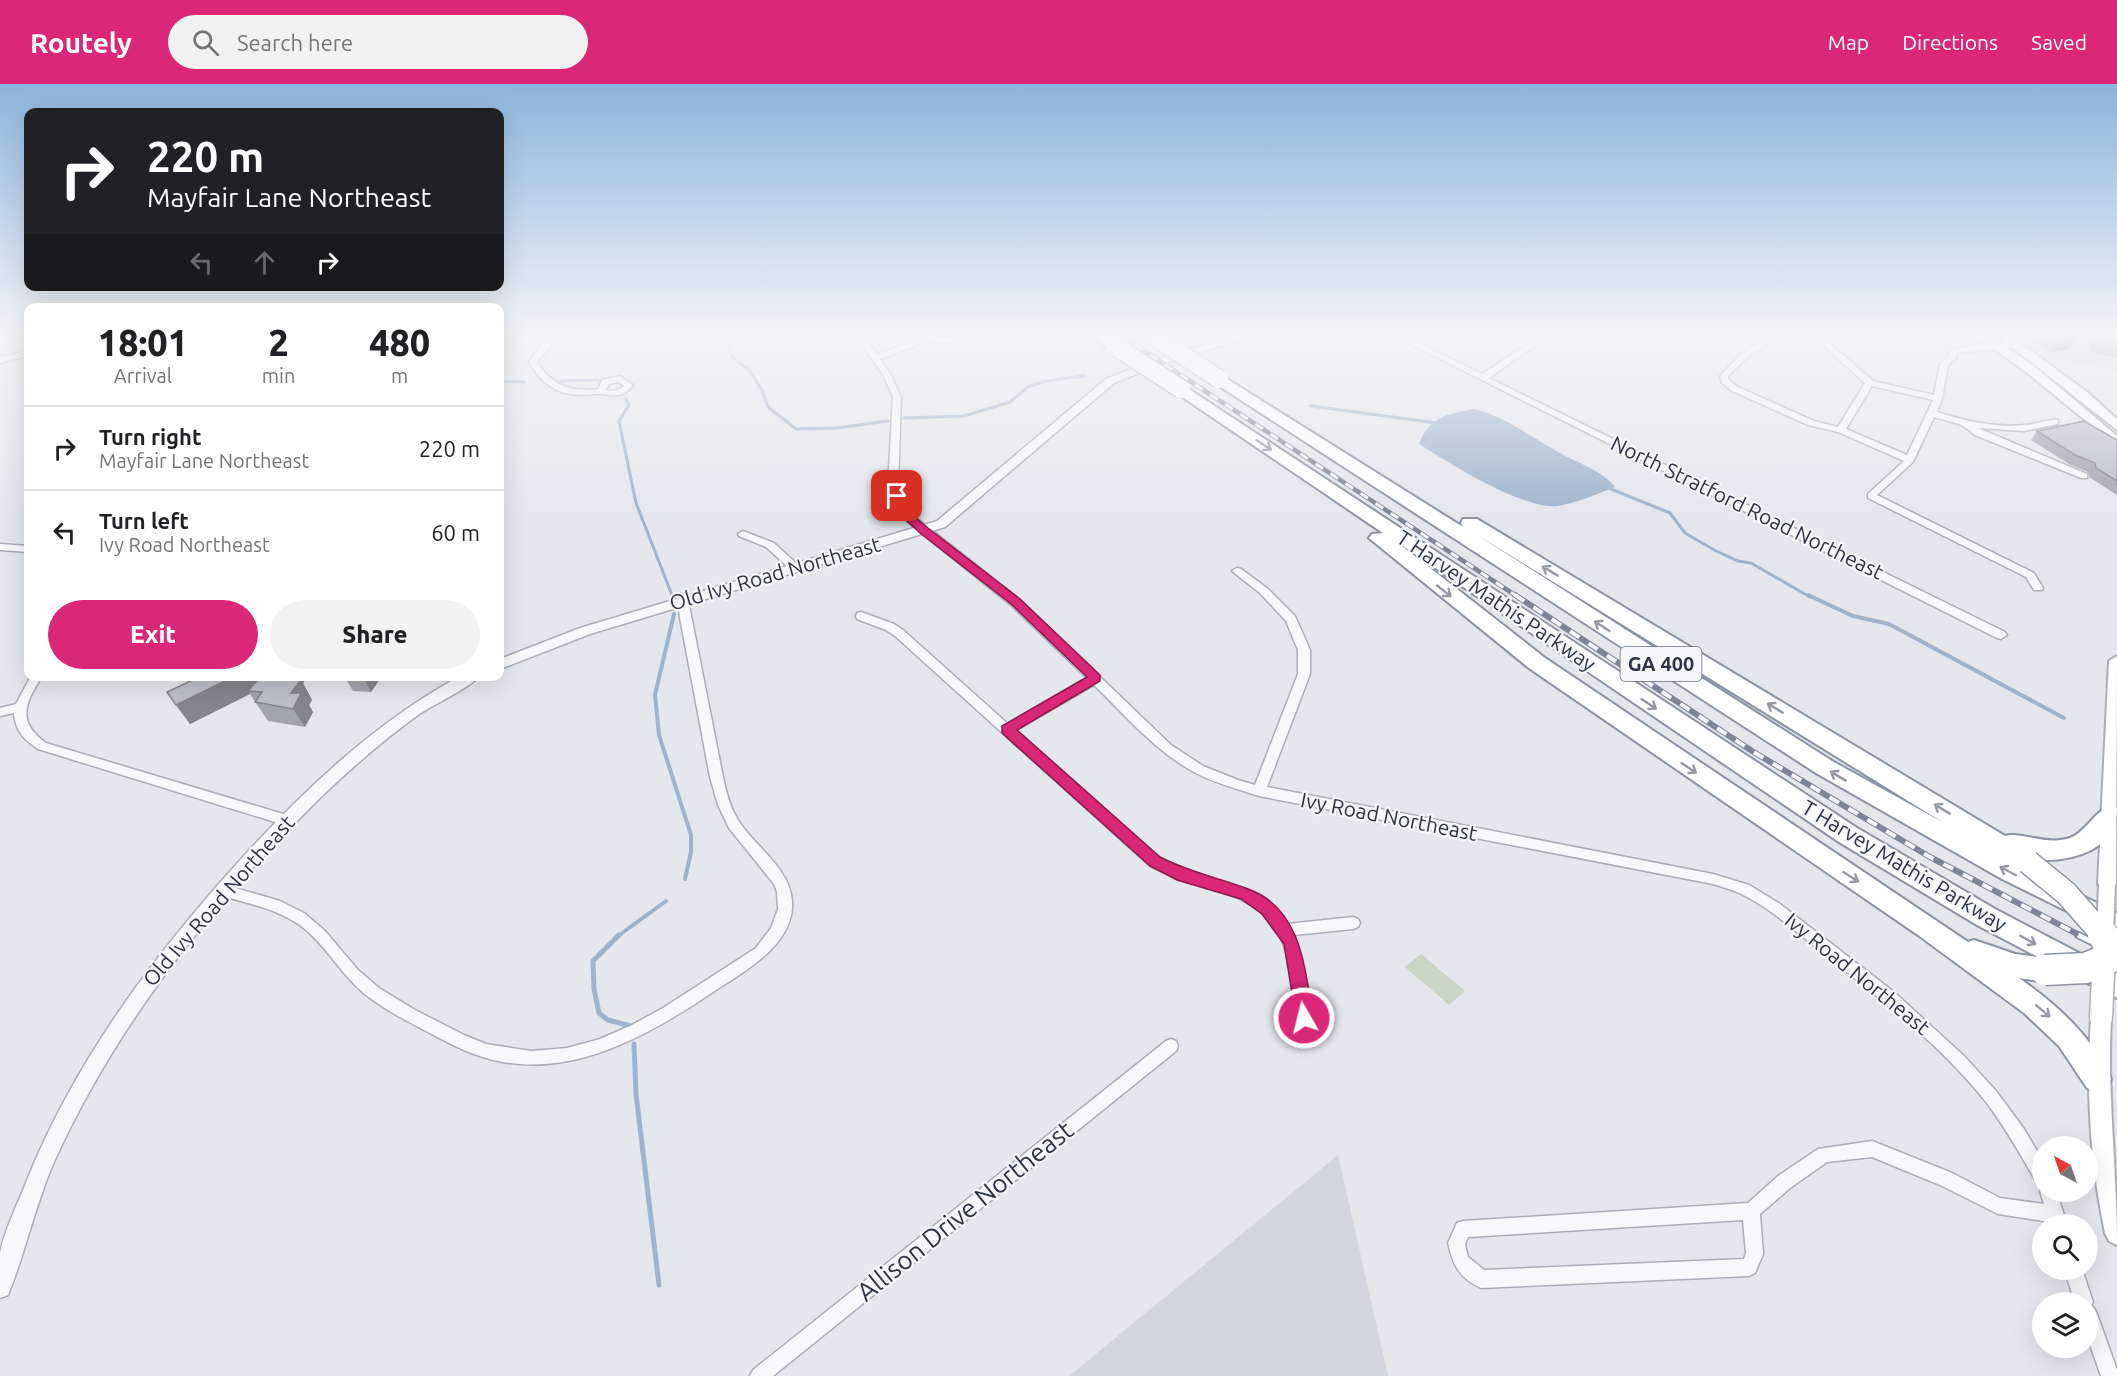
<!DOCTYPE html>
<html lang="en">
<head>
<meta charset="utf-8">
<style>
	:root { --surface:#fff; --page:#f2f2f2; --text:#202124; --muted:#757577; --line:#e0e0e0; --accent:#db2777 }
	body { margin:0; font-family:Ubuntu,sans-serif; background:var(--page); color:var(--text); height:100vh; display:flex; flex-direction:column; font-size:22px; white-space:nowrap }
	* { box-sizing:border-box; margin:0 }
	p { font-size:20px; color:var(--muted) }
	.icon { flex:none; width:33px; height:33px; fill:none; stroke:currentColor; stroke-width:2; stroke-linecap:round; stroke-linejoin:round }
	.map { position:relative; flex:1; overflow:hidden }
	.sheet { position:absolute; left:24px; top:219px; width:480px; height:378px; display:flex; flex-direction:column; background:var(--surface); border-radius:12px; box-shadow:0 6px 24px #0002 }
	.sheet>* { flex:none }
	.banner { position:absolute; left:24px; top:24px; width:480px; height:183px; border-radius:12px; box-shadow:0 6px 24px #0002; background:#202124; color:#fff; overflow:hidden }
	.needle { width:39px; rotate:320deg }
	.fabs { position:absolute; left:2032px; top:1052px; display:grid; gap:12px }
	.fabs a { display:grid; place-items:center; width:66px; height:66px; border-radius:50%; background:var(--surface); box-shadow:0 6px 24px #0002; font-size:30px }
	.pin { position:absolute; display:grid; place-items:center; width:51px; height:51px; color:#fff; margin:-26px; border-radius:12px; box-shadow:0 3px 9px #0006 }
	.me { position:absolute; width:66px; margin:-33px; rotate:352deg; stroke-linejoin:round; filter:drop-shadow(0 0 4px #0008) }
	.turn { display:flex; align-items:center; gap:21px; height:126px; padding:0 24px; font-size:27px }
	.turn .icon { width:78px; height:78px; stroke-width:2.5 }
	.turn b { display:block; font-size:42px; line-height:51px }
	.lanes { display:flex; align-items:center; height:57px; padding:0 24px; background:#0003; justify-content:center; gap:30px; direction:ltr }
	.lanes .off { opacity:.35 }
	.eta { display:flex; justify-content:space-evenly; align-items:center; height:102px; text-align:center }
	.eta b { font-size:36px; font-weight:800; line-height:42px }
	.cta { display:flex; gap:12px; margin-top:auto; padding:12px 24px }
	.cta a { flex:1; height:69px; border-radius:36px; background:var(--accent); color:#fff; font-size:24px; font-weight:800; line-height:69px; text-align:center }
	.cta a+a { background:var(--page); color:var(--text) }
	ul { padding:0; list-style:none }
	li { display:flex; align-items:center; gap:18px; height:84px; padding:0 24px; border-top:2px solid var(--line) }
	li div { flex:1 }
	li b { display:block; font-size:22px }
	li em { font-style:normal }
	header { display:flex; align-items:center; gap:36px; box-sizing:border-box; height:84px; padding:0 30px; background:var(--accent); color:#fff }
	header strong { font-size:28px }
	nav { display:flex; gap:33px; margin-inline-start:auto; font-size:21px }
	.search { width:420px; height:54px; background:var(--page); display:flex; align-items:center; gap:15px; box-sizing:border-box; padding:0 21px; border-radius:33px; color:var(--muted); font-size:22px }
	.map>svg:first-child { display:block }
	.built { fill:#d2d6de }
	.green { fill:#c9d6c5 }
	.water { fill:#9fb4cc }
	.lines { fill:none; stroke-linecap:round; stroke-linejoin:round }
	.stream-far2 { stroke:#9fb4cc; stroke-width:3 }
	.stream-far1 { stroke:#9fb4cc; stroke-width:4 }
	.stream { stroke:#9fb4cc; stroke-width:5 }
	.minor-casing { stroke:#a9aeb7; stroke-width:3 }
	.tertiary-casing { stroke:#a9aeb7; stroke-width:3 }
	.secondary-casing { stroke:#a9aeb7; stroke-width:4 }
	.motorway-casing { stroke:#8b94a3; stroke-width:4 }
	.minor { fill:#f7f8fa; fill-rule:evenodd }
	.tertiary { fill:#f7f8fa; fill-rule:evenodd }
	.secondary { fill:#fff; fill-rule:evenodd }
	.motorway { fill:#fff; fill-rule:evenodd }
	.rail-far2-casing { stroke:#7d8696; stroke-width:4.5 }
	.rail-far1-casing { stroke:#7d8696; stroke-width:6 }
	.rail-casing { stroke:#7d8696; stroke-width:8 }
	.rail-far2 { stroke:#f4f6f9; stroke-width:3; stroke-dasharray:9; stroke-linecap:butt }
	.rail-far1 { stroke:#f4f6f9; stroke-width:4; stroke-dasharray:11; stroke-linecap:butt }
	.rail { stroke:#f4f6f9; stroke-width:5; stroke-dasharray:15; stroke-linecap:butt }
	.secondary-bridge-far1-casing { stroke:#a9aeb7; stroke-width:20; stroke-linecap:butt }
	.secondary-bridge-casing { stroke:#a9aeb7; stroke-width:25; stroke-linecap:butt }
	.motorway-bridge-far2-casing { stroke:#8b94a3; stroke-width:20; stroke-linecap:butt }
	.motorway-bridge-far1-casing { stroke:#8b94a3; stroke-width:26; stroke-linecap:butt }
	.motorway-bridge-casing { stroke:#8b94a3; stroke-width:33; stroke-linecap:butt }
	.secondary-bridge-far1 { stroke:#fff; stroke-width:16 }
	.secondary-bridge { stroke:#fff; stroke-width:22 }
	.motorway-bridge-far2 { stroke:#fff; stroke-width:18 }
	.motorway-bridge-far1 { stroke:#fff; stroke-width:23 }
	.motorway-bridge { stroke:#fff; stroke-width:30 }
	.wall { fill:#a1a5ae }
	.shaded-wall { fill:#83868d }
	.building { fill:#bbc0ca; stroke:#83868d; stroke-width:1.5 }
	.oneway { stroke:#959aa2 }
	.route { fill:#db2777; stroke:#8e194d; stroke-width:1.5 }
	.labels { text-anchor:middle; stroke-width:4.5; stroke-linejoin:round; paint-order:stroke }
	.shield { fill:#f4f6f9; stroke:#676e7b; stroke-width:1.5 }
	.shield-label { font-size:20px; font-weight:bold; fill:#2b3445 }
	.street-label { font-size:21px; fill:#2b3445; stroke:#f4f6f9 }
	.near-street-label { font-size:26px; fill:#2b3445; stroke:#f4f6f9 }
</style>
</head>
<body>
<header>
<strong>Routely</strong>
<div class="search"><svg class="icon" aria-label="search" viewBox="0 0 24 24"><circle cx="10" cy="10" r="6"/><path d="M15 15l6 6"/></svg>Search here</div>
<nav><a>Map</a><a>Directions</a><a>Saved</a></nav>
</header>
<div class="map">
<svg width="2117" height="1292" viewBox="0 0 2117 1292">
	<rect width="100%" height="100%" fill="#e4e7ec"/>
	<path class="built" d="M1997,251H2117V286L2027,271Z
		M1338,1071L1388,1292H1069L1248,1145Z"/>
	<path class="green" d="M1421,870L1465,907L1449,921L1405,883Z"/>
	<path class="water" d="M1474,325C1507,333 1530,353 1560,369C1579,380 1602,386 1615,403C1597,410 1577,419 1558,422C1523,426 1449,379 1419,360C1430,332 1447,330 1474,325Z"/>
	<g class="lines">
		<path class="stream-far2" d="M726,251L732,273L749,286L762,306L768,323L796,345L837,344L888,337
			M500,297L524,298
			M561,297L599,296
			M626,315L629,321L619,337L636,419L672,511
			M1311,322L1437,339
			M904,334L964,332L1010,318L1028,303L1046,297L1084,292
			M1606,403L1670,429L1685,449L1716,467L1738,477L1751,479L1810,513"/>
		<path class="stream-far1" d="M1808,511L1853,532L1889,540L2064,634
			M674,530L655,611L659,651L691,751V768L685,795
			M618,852L666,817"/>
		<path class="stream" d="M619,851L593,877L594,905L599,929L608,936L634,943
			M634,960L636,1010L659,1201"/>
		<g class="minor-casing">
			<path id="minor" d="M555,251H564L549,263L537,278C552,302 571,308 598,305L602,296L620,292L633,301C622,315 615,311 600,310C594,309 587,311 581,311C556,311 541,299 529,278L543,259ZM619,298L624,302C619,306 613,308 606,306L609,300Z
				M855,251H863L877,270L928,253L927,251H935L938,254C947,255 952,251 961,251C953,264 942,257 931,257C923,257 890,272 880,275L891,291L901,313L898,401L902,412L915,433L1019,515L1171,661L1203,682L1238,696L1255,701L1298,590V566L1286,537L1260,509L1232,487L1237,484L1241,485L1268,505L1295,532L1310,566V590L1267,703L1713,790L1749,801L1780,820L1894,908L1964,972L1996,1007L2024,1045L2043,1077V1107H2056L2067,1140H2051L2050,1138L1998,1130L1940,1101L1872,1073L1827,1078L1790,1104L1760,1130L1763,1170L1755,1189L1749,1192L1481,1204C1459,1194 1453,1181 1448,1159L1457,1139L1463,1137L1748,1119L1778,1092L1818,1065L1872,1057L1952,1089L2000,1114L2044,1120L2040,1107L2043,1101L2037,1099C2021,1071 2005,1043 1986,1018C1941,961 1881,915 1824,870C1797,849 1770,823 1739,809C1731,805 1722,803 1713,800L1259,712C1238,705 1214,699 1194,688C1155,667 1125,631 1094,601L1016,646L1160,774L1168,779C1209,798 1262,796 1287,840L1353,833L1358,835L1360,839L1358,843L1353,845L1294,851L1305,890L1311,934L1309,939L1304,941L1299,939C1295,930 1295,921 1294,912C1292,895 1289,878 1284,862C1263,803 1197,808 1150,782L895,552L886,546L857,535L856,532L857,529L861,528L894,540L903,546L1008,640L1087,594L1011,521L907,437L892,412L888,401L893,313L883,291ZM1743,1136L1746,1169L1744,1175L1484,1186L1468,1173L1465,1160L1468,1153Z
				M1392,251H1402L1482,290L1541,251H1550L1489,294L2005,548L2007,551L2001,555L1997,554Z
				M1772,251H1781L1748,273L1728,292L1729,296L1738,303L1814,337L1838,343L1865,299L1811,251H1820L1873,297L1934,311L1940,280L1949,271V266L1975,261L2018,258V262L2015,263L1957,269L1956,274L1948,281L1942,315L1937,328C1965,337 1995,344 2025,341C2036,340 2048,335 2058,336V340L2024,347L1978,344L2087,390V394H2081L1975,351L1962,341L1934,333L1913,378L1877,411L2034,489L2043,504L2042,506H2034L2026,493L1868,414V410L1904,377L1838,348L1808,341L1732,307L1722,299L1720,292L1742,269ZM1872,302L1933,316L1907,371L1846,345Z
				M28,267V272L0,279V273Z
				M743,447L774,459L799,482L800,484L799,486H791L766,463L739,452L738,450Z
				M0,460L28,462V468L0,466Z
				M683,512L688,516L723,693C726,708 730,723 738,736C754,762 790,784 792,817C795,861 743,888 713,908C648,952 567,998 486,974C465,968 447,958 428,948C407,937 385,926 366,911C342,892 328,864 305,845C279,824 247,820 217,810L215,806L217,802L222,800L280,817L304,829L325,847L358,886L379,904L415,926L464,951L486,960L531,967L567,964L600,955L630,942L663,924L756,864L771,844L778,825L777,808L774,800L729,744L718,721L710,693L680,534L678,516Z
				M31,592H42C25,620 16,637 46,659L293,733L294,737L293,741L288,742L38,665C24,656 15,646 14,629L0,632V624L16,620Z
				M1171,955L1176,957L1178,962L1176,967L773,1292H750L753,1286L1166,957Z
				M2064,1185H2082L2093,1218L2091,1222L2094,1224L2097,1230L2117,1286V1292H2101L2088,1255V1218H2075Z"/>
		</g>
		<g class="tertiary-casing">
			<path id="tertiary" d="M1240,251H1255L1156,282L1114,299L945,443L590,550L500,585V575L580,544L937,437L1106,295L1148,278Z
				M460,592H479C470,604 432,621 418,631C382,657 349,686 318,716C211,821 116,941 54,1078C35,1121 26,1167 8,1211L0,1214C0,1199 0,1183 0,1169C5,1144 18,1120 27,1096C76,975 154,871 242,774C306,704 376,638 460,592Z"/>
		</g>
		<g class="secondary-casing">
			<path id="secondary" d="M1974,251H1986L2033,281L2117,352V362L2025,287Z
				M1997,251H2009L2087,308L2117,335V346Z
				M2117,572L2116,800L2114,805L2107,808L2100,805L2098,800L2109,577Z
				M2101,925L2108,928L2111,934C2107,1010 2117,1085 2117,1161L2109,1157L2105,1149C2090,1077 2086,1007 2091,934L2094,928Z"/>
		</g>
		<g class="motorway-casing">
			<path id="motorway" d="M1090,251H1108L1123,262L1121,265H1109Z
				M1219,290L1463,443L1461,439L1463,435H1477L2005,752C2020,747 2047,762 2070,754C2089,747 2098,718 2117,724C2117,765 2075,777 2040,776L2037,785L2032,787L2117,829V852L2002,795L1816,689L1213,298L1211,295L1213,292ZM1474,449L1944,739L1832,677Z
				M1181,300L1857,744L1995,825L2117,889V914L2057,884L2054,894L2045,898L2019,894C2057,921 2092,952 2111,995L2107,1004L2097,1008L2087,1004L2059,962L2024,929L1918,851L1529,584L1369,454L1372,450L1383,449L1175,308L1173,305ZM1397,458L1839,758L1977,841L2038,873L2015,870L1974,856L1968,858L1545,574Z"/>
		</g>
		<use href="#minor" class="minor"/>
		<use href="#tertiary" class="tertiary"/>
		<use href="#secondary" class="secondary"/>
		<use href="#motorway" class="motorway"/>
		<g class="rail-far2-casing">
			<path id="rail-far2" d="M1120,251L1518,513"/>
		</g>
		<g class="rail-far1-casing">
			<path id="rail-far1" d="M1515,511L1752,667L1930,773L2081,852"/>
		</g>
		<g class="rail-casing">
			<path id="rail" d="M2078,851L2117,871"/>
		</g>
		<use href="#rail-far2" class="rail-far2"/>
		<use href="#rail-far1" class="rail-far1"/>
		<use href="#rail" class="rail"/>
		<g class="secondary-bridge-far1-casing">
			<path id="secondary-bridge-far1" d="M2105,852L2107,800"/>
		</g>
		<g class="secondary-bridge-casing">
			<path id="secondary-bridge" d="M2101,934L2105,851"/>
		</g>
		<g class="motorway-bridge-far2-casing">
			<path id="motorway-bridge-far2" d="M1152,251L1219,295
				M1115,262L1181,305"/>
		</g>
		<g class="motorway-bridge-far1-casing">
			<path id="motorway-bridge-far1" d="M2028,778L2066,809L2104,852"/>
		</g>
		<g class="motorway-bridge-casing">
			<path id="motorway-bridge" d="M2103,851L2117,872
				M2045,886L2086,884L2117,871"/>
		</g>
		<use href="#secondary-bridge-far1" class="secondary-bridge-far1"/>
		<use href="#secondary-bridge" class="secondary-bridge"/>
		<use href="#motorway-bridge-far2" class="motorway-bridge-far2"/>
		<use href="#motorway-bridge-far1" class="motorway-bridge-far1"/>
		<use href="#motorway-bridge" class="motorway-bridge"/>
	</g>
	<path class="wall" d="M2024,251H2078L2069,265L2051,268Z
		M2086,251H2117V274L2092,269Z
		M2037,347L2117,356V411L2089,393L2088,388L2069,380L2031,356Z
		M201,592H308L303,599L312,616L309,621L313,628L305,643L268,637L250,610L190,640L176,621Z
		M344,592H382L371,608L353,607Z"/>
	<path class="shaded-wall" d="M2078,251L2069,265L2051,268L2060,254Z
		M235,592H286L248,607L250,610L190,640L176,621Z
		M298,592H308L303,599L312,616L309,621L313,628L305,643L293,625L291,609Z
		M362,592H382L371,608Z"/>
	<path class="building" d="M2055,251H2078L2060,254Z
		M2099,251H2117V260L2101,257Z
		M2084,337L2117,356V397L2096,384L2095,379L2075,371L2037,347Z
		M201,592H235L176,621L167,608Z
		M261,592H298L300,597L291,609H301L293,625L255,618L262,608L248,607Z"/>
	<defs><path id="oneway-shaft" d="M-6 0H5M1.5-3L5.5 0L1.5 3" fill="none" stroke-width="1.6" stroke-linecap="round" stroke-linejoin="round" transform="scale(1.5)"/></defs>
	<g class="oneway">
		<use href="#oneway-shaft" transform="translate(1264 361) rotate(34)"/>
		<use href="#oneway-shaft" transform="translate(1550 487) rotate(-149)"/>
		<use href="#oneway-shaft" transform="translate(1444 507) rotate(38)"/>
		<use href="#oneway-shaft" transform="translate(1602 542) rotate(-147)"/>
		<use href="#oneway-shaft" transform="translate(1649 620) rotate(34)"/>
		<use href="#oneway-shaft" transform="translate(1775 624) rotate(-149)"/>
		<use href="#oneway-shaft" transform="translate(1689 684) rotate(34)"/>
		<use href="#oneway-shaft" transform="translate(1838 692) rotate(-149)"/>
		<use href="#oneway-shaft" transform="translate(1942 725) rotate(-149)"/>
		<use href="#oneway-shaft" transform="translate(2008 787) rotate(-152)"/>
		<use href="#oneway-shaft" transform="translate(1851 793) rotate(33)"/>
		<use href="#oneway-shaft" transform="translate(2028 856) rotate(29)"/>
		<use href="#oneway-shaft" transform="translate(2043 927) rotate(40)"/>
	</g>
	<linearGradient id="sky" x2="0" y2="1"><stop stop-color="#8bb4dd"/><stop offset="0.58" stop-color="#f3f4f6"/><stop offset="1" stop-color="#f3f4f6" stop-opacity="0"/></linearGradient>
	<rect width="2117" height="432" fill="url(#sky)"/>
	<path class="route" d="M893,410H900L915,433L928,444L1020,515L1100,591V597L1017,646L1160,773C1189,788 1218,794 1248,805C1302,824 1305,886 1313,934L1310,939L1304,941L1298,939L1296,934L1284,860L1262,830L1241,815L1177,796L1150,782L1002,649V642L1087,593L1011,520L920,449L907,437L891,412Z"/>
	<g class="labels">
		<rect class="shield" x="1620.5" y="563" width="81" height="34" rx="4.5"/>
		<g class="shield-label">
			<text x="1661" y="587">GA 400</text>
		</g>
		<g class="street-label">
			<text transform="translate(1747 424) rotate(26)" y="7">North Stratford Road Northeast</text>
			<text transform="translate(775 490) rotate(-16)" y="7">Old Ivy Road Northeast</text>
			<text transform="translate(1496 517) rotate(34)" y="7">T Harvey Mathis Parkway</text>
			<text transform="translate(1389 733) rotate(11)" y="7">Ivy Road Northeast</text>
			<text transform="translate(1904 782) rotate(31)" y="7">T Harvey Mathis Parkway</text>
			<text transform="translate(219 817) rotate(-49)" y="7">Old Ivy Road Northeast</text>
			<text transform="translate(1857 890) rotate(39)" y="7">Ivy Road Northeast</text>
		</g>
		<g class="near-street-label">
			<text transform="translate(965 1127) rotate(-39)" y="9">Allison Drive Northeast</text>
		</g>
	</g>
</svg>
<div class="fabs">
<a><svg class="needle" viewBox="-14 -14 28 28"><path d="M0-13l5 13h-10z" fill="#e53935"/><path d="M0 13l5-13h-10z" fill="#757577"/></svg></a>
<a><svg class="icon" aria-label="search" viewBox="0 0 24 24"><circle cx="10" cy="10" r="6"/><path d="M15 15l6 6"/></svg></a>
<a><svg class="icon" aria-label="layers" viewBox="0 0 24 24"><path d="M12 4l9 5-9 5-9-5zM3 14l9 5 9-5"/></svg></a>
</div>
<div class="pin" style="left:897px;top:412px;background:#d93025"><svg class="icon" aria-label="arrive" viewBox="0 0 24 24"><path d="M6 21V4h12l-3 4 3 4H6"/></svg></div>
<svg class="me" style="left:1304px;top:934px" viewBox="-20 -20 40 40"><circle r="17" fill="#db2777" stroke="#fff" stroke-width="3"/><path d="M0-11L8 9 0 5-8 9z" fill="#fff"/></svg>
<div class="banner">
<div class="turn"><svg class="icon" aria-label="right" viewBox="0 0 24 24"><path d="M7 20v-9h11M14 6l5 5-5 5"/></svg><div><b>220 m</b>Mayfair Lane Northeast</div></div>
<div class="lanes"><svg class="icon off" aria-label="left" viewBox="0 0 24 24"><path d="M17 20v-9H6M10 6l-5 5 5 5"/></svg><svg class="icon off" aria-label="ahead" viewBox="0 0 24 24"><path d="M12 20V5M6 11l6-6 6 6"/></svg><svg class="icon" aria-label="right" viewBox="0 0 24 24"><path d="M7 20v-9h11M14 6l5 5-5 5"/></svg></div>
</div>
<section class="sheet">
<div class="eta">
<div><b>18:01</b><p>Arrival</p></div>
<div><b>2</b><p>min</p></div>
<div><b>480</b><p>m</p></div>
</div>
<ul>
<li><svg class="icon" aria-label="right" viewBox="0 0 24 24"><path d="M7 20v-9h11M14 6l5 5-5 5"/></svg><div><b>Turn right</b><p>Mayfair Lane Northeast</p></div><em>220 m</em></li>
<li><svg class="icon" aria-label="left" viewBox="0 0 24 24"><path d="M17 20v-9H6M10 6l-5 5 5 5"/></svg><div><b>Turn left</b><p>Ivy Road Northeast</p></div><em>60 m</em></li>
</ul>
<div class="cta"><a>Exit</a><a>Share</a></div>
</section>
</div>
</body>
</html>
